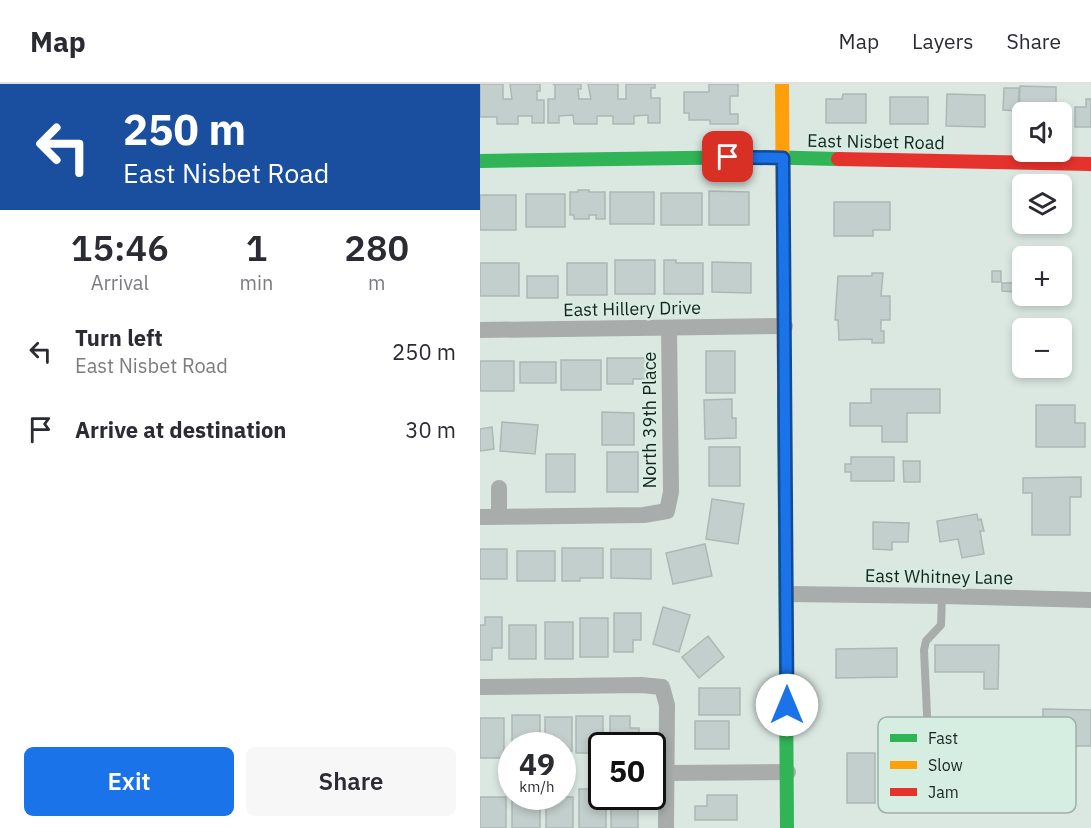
<!DOCTYPE html>
<html lang="en">
<head>
<meta charset="utf-8">
<style>
	:root { --surface:#fff; --page:#f7f7f7; --text:#2b2b33; --muted:#7c7c81; --line:#e1e1e2; --accent:#1a73e8 }
	body { margin:0; font-family:"IBM Plex Sans",sans-serif; background:var(--page); color:var(--text); height:100vh; display:flex; flex-direction:column; font-size:22px; white-space:nowrap }
	* { box-sizing:border-box; margin:0 }
	p { font-size:20px; color:var(--muted) }
	.icon { flex:none; width:33px; height:33px; fill:none; stroke:currentColor; stroke-width:2; stroke-linecap:round; stroke-linejoin:round }
	.map { position:relative; flex:1; overflow:hidden }
	.panel { display:flex; flex-direction:column; background:var(--surface); width:480px }
	.panel>* { flex:none }
	.top-card { background:#1a4fa0; color:#fff; overflow:hidden }
	.controls { position:absolute; left:532px; top:18px; display:grid; gap:12px }
	.controls a { display:grid; place-items:center; width:60px; height:60px; border-radius:9px; background:var(--surface); box-shadow:0 3px 9px #0003; font-size:30px }
	.speed { position:absolute; left:18px; top:648px; display:flex; gap:12px; font-size:30px; font-weight:700; text-align:center }
	.speed>* { display:grid; place-content:center; width:78px; height:78px; border-radius:50%; background:var(--surface); box-shadow:0 3px 9px #0003; line-height:1 }
	.speed small { font-size:15px; font-weight:400 }
	.speed .limit { border:3px solid #111; border-radius:9px; background:#fff; color:#111 }
	.pin { position:absolute; display:grid; place-items:center; width:51px; height:51px; color:#fff; margin:-26px; border-radius:12px; box-shadow:0 3px 9px #0006 }
	.me { position:absolute; width:66px; margin:-33px; rotate:0deg; stroke-linejoin:round; filter:drop-shadow(0 0 4px #0008) }
	.turn { display:flex; align-items:center; gap:21px; height:126px; padding:0 24px; font-size:27px }
	.turn .icon { width:78px; height:78px; stroke-width:2.5 }
	.turn b { display:block; font-size:42px; line-height:51px }
	.eta { display:flex; justify-content:space-evenly; align-items:center; height:102px; text-align:center }
	.eta b { font-size:36px; font-weight:600; line-height:42px }
	.action { display:flex; gap:12px; margin-top:auto; padding:12px 24px }
	.action a { flex:1; height:69px; border-radius:9px; background:var(--accent); color:#fff; font-size:24px; font-weight:600; line-height:69px; text-align:center }
	.action a+a { background:var(--page); color:var(--text) }
	ul { padding:0; list-style:none }
	li { display:flex; align-items:center; gap:18px; height:78px; padding:0 24px }
	li div { flex:1 }
	li b { display:block; font-size:22px }
	li em { font-style:normal }
	header { display:flex; align-items:center; gap:36px; box-sizing:border-box; height:84px; padding:0 30px; background:var(--surface); border-bottom:2px solid var(--line) }
	header strong { font-size:28px }
	nav { display:flex; gap:33px; margin-inline-start:auto; font-size:21px }
	main { display:flex; flex:1; min-height:0 }
	.map>svg:first-child { display:block }
	.building { fill:#c3cfcc; stroke:#adb8b5; stroke-width:1.5 }
	.lines { fill:none; stroke-linecap:round; stroke-linejoin:round }
	.lane { stroke:#a8adab; stroke-width:8 }
	.street { stroke:#a8adab; stroke-width:16 }
	.fast { stroke:#30b455; stroke-width:14 }
	.slow { stroke:#ff9f0a; stroke-width:14 }
	.jam { stroke:#e5322d; stroke-width:14 }
	.route-casing { stroke:#114b97; stroke-width:15 }
	.route { stroke:#1a73e8; stroke-width:10 }
	.labels { text-anchor:middle; stroke-width:4.5; stroke-linejoin:round; paint-order:stroke }
	.street-label { font-size:18px; fill:#1b2320; stroke:#d6ede2 }
	.key { fill:#d6ede2; stroke:#9eb0a8; stroke-width:1.5 }
	.key-label { font-size:16px; fill:#1b2320 }
</style>
</head>
<body>
<header>
<strong>Map</strong>
<nav><a>Map</a><a>Layers</a><a>Share</a></nav>
</header>
<main>
<section class="panel">
<div class="top-card">
<div class="turn"><svg class="icon" aria-label="left" viewBox="0 0 24 24"><path d="M17 20v-9H6M10 6l-5 5 5 5"/></svg><div><b>250 m</b>East Nisbet Road</div></div>
</div>
<div class="eta">
<div><b>15:46</b><p>Arrival</p></div>
<div><b>1</b><p>min</p></div>
<div><b>280</b><p>m</p></div>
</div>
<ul>
<li><svg class="icon" aria-label="left" viewBox="0 0 24 24"><path d="M17 20v-9H6M10 6l-5 5 5 5"/></svg><div><b>Turn left</b><p>East Nisbet Road</p></div><em>250 m</em></li>
<li><svg class="icon" aria-label="arrive" viewBox="0 0 24 24"><path d="M6 21V4h12l-3 4 3 4H6"/></svg><div><b>Arrive at destination</b></div><em>30 m</em></li>
</ul>
<div class="action"><a>Exit</a><a>Share</a></div>
</section>
<div class="map">
<svg width="611" height="744" viewBox="0 0 611 744">
	<rect width="100%" height="100%" fill="#dbe8e2"/>
	<path class="building" d="M0,0H23V15H32L30,0H60V7H57V16H64V39H52V32H38V40H17V33H0Z
		M73,0H101V5H98L99,15H111L108,0H138V15H146V0H175V4H171V14H180V39H168V31L154,32V40H133V32H117V40H94L93,31L79,32V39H68V15H75V1Z
		M229,0H258V12H250V30H258V40H230V36H209V29H204V8H229Z
		M540,2L576,3V28H543V32H539Z
		M524,4H539L538,27L523,26Z
		M363,10H386V39H346V15H362Z
		M467,10L505,11V43L466,42Z
		M410,13H448V40H410Z
		M606,15H611V43H595V23H606Z
		M98,106H109V108H125V135H116V131H109V135H94V131H90V108H98Z
		M229,107L269,108V141H229Z
		M130,108H174V140H130Z
		M181,109H222V141H181Z
		M46,110H85V143H46Z
		M0,111H36V146H0Z
		M354,118H410V146H393V152H354Z
		M135,176H175V210H135Z
		M184,176H196V179H223V210H184Z
		M232,178L271,179V209L232,208Z
		M0,179H39V212H0Z
		M87,179H127V211H87Z
		M512,187H521V198H512Z
		M392,189H403L401,212H410V236H401V247H404V259H392V255L359,256L358,236H355L358,192H392Z
		M47,192H78V214H47Z
		M522,199H536L535,208L522,207Z
		M226,267H255V309H226Z
		M127,274H166V295H153V300H127Z
		M81,276H121V306H81Z
		M0,277H34V307H0Z
		M40,278H76V299H40Z
		M391,305H460V329H427V358H402V342H370V319H391Z
		M252,315V334H256V354L225,355L224,316Z
		M556,321H595V339H605V363H556Z
		M122,328L154,329V361H122Z
		M22,338L58,341L55,370L20,367Z
		M12,343L14,365L0,367V345Z
		M229,363H260V402H229Z
		M127,368H158V408H127Z
		M66,370H95V408H66Z
		M371,373H414V397H371V388H365V380H371Z
		M423,377H440V398H424Z
		M601,393V413H590V451H552V409H543V394Z
		M232,415L264,420L258,460L226,455Z
		M497,430L498,436L501,435L504,447H500L504,470L482,474L478,455L460,458L457,437Z
		M393,438L429,439L428,458H412V466L393,465Z
		M225,460L232,492L193,500L186,469Z
		M82,464H123V494H100V497H82Z
		M0,465H27V495H0Z
		M131,465H171V495L131,494Z
		M37,467H75V497H37Z
		M183,523L210,531L199,568L173,560Z
		M134,529H161V556H153V568H134Z
		M5,533H22V564H12V576H0V541H5Z
		M100,534H128V573H100Z
		M65,538H93V575H65Z
		M29,541H56V575H29Z
		M228,552L244,573L219,594L202,573Z
		M455,561H519L518,605H504V588H455Z
		M417,564V593L356,594V565Z
		M219,604H260V631H219Z
		M563,625L611,626V662H584V655L563,654Z
		M32,631H60V662H32Z
		M96,632H123V662H122V669H96Z
		M130,632H150V644H159V662H130Z
		M65,633H92V667H82V662H65Z
		M0,634H24V674H0Z
		M215,637H249V665H215Z
		M367,669H395V719H367Z
		M99,705H122V712H126V744H99Z
		M227,711H257V736H215V722H227Z
		M131,712H158V744H131Z
		M0,713H26V744H0Z
		M32,713H60V744H32Z
		M66,713H93V744H66Z"/>
	<g class="lines">
		<path class="lane" d="M454,694L449,674L444,566L446,557L461,541L462,512"/>
		<path class="street" d="M0,246L305,242
			M19,404V432
			M0,433L164,431L187,427L191,408L189,244
			M307,510L462,512L611,516
			M0,603L161,601L182,603L187,621L186,744
			M186,689L308,688"/>
		<path class="fast" d="M0,77L277,73L358,75
			M304,304L307,744"/>
		<path class="slow" d="M302,0L304,304"/>
		<path class="jam" d="M358,75L611,80"/>
	</g>
	<g class="lines">
		<g class="route-casing">
			<path id="route" d="M248,73L303,74L307,621"/>
		</g>
		<use href="#route" class="route"/>
	</g>
	<g class="labels">
		<g class="street-label">
			<text transform="translate(396 58) rotate(1)" y="6">East Nisbet Road</text>
			<text transform="translate(152 225) rotate(-1)" y="6">East Hillery Drive</text>
			<text transform="translate(170 336) rotate(-90)" y="6">North 39th Place</text>
			<text transform="translate(459 493) rotate(1)" y="6">East Whitney Lane</text>
		</g>
	</g>
	<rect x="398" y="633" width="198" height="96" rx="9" class="key"/>
	<rect x="410" y="650" width="27" height="8" fill="#30b455"/>
	<rect x="410" y="677" width="27" height="8" fill="#ff9f0a"/>
	<rect x="410" y="704" width="27" height="8" fill="#e5322d"/>
	<g class="key-label">
		<text x="448" y="660">Fast</text>
		<text x="448" y="687">Slow</text>
		<text x="448" y="714">Jam</text>
	</g>
</svg>
<div class="controls">
<a><svg class="icon" aria-label="sound" viewBox="0 0 24 24"><path d="M4 9h4l5-4v14l-5-4H4zM17 9q2 3 0 6"/></svg></a>
<a><svg class="icon" aria-label="layers" viewBox="0 0 24 24"><path d="M12 4l9 5-9 5-9-5zM3 14l9 5 9-5"/></svg></a>
<a>+</a>
<a>−</a>
</div>
<div class="speed"><div>49<small>km/h</small></div><div class="limit">50</div></div>
<div class="pin" style="left:248px;top:73px;background:#d93025"><svg class="icon" aria-label="arrive" viewBox="0 0 24 24"><path d="M6 21V4h12l-3 4 3 4H6"/></svg></div>
<svg class="me" style="left:307px;top:621px" viewBox="-20 -20 40 40"><circle r="19" fill="#fff"/><path d="M0-13L10 11 0 6-10 11z" fill="#1a73e8"/></svg>
</div>
</main>
</body>
</html>
